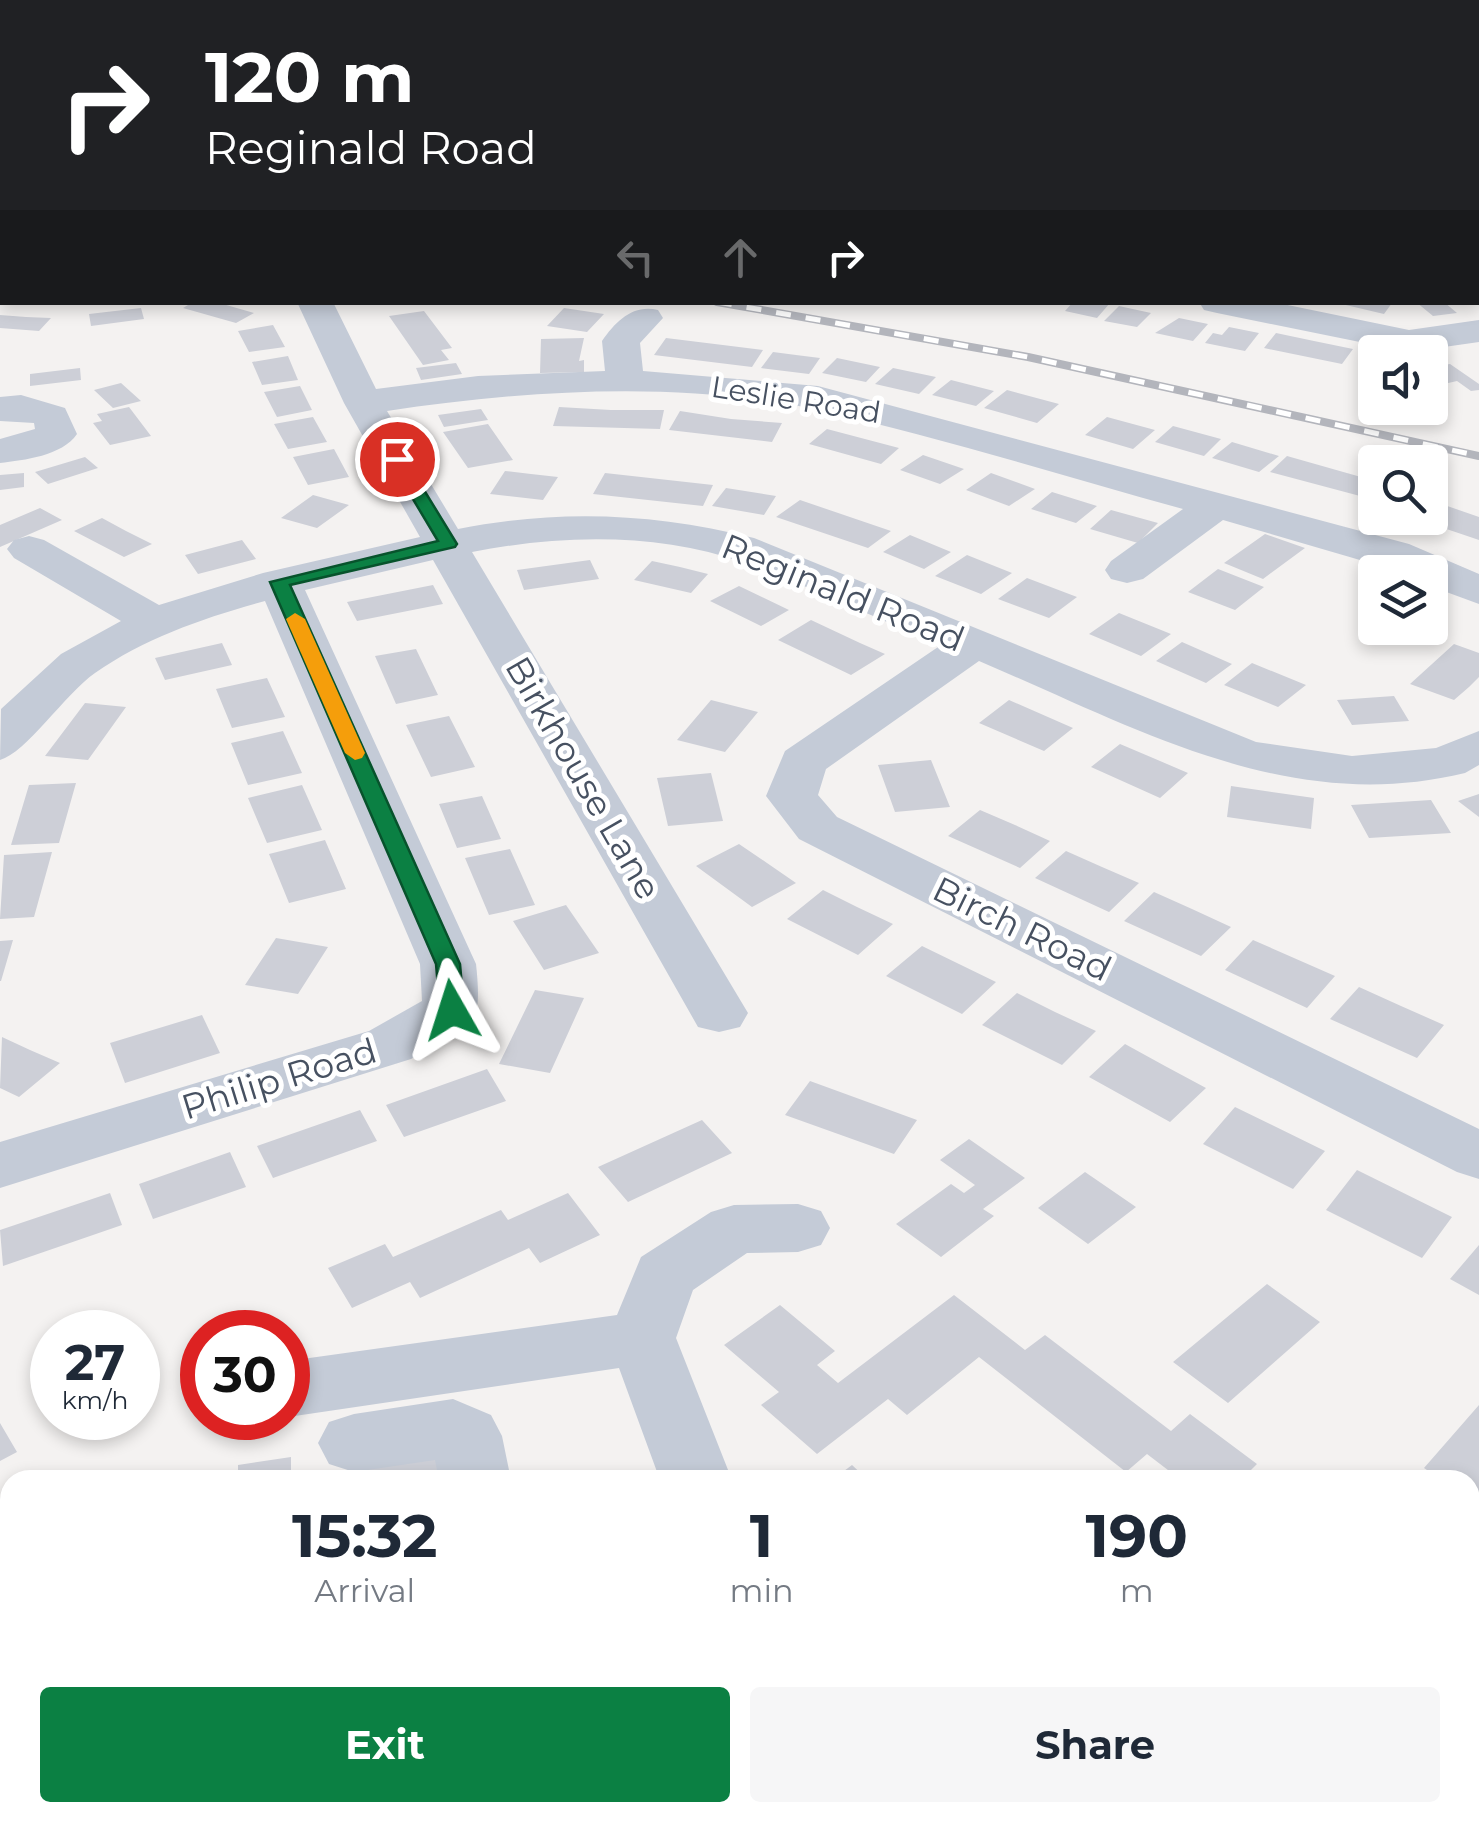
<!DOCTYPE html>
<html lang="en">
<head>
<meta charset="utf-8">
<style>
	:root { --surface:#fff; --page:#f6f6f7; --text:#1f2937; --muted:#747a83; --accent:#0b8043 }
	body { margin:0; font-family:Montserrat,sans-serif; background:var(--page); color:var(--text); height:100vh; display:flex; flex-direction:column; font-size:38px; white-space:nowrap }
	* { box-sizing:border-box; margin:0 }
	p { font-size:32px; color:var(--muted) }
	.icon { flex:none; width:55px; height:55px; fill:none; stroke:currentColor; stroke-width:2; stroke-linecap:round; stroke-linejoin:round }
	.map { position:relative; flex:1; overflow:hidden }
	.panel { position:absolute; left:0px; top:1470px; width:1480px; height:352px; display:flex; flex-direction:column; background:var(--surface); border-radius:30px 30px 0 0; box-shadow:0 5px 15px #0003 }
	.panel>* { flex:none }
	.hud { position:absolute; left:0px; top:0px; width:1480px; height:305px; box-shadow:0 5px 15px #0003; background:#202124; color:#fff; overflow:hidden }
	.tools { position:absolute; left:1358px; top:335px; display:grid; gap:20px }
	.tools a { display:grid; place-items:center; width:90px; height:90px; border-radius:10px; background:var(--surface); box-shadow:0 5px 15px #0003; font-size:50px }
	.speed { position:absolute; left:30px; top:1310px; display:flex; gap:20px; font-size:50px; font-weight:700; text-align:center }
	.speed>* { display:grid; place-content:center; width:130px; height:130px; border-radius:50%; background:var(--surface); box-shadow:0 5px 15px #0003; line-height:1 }
	.speed small { font-size:25px; font-weight:400 }
	.speed .limit { border:15px solid #d22; background:#fff; color:#111 }
	.pin { position:absolute; display:grid; place-items:center; width:85px; height:85px; color:#fff; margin:-42px; border:5px solid #fff; border-radius:50%; box-shadow:0 2px 10px #0007 }
	.me { position:absolute; width:110px; margin:-55px; rotate:354deg; stroke-linejoin:round; filter:drop-shadow(0 0 8px #0008) }
	.turn { display:flex; align-items:center; gap:35px; height:210px; padding:0 40px; font-size:45px }
	.turn .icon { width:130px; height:130px; stroke-width:2.5 }
	.turn b { display:block; font-size:70px; line-height:85px }
	.lanes { display:flex; align-items:center; height:95px; padding:0 40px; background:#0003; justify-content:center; gap:50px; direction:ltr }
	.lanes .off { opacity:.35 }
	.eta { display:flex; justify-content:space-evenly; align-items:center; height:170px; text-align:center }
	.eta b { font-size:60px; font-weight:700; line-height:70px }
	.cta { display:flex; gap:20px; margin-top:auto; padding:20px 40px }
	.cta a { flex:1; height:115px; border-radius:10px; background:var(--accent); color:#fff; font-size:40px; font-weight:700; line-height:115px; text-align:center }
	.cta a+a { background:var(--page); color:var(--text) }
	.map>svg:first-child { display:block }
	.building { fill:#cdcfd7 }
	.lines { fill:none; stroke-linecap:round; stroke-linejoin:round }
	.highway-casing { stroke:#7186af; stroke-width:3 }
	.minor { fill:#c4cbd7; fill-rule:evenodd }
	.highway { fill:#869bc3; fill-rule:evenodd }
	.rail-casing { stroke:#b3b5bc; stroke-width:8 }
	.rail { stroke:#fff; stroke-width:5; stroke-dasharray:15; stroke-linecap:butt }
	.route { fill:#0b8043; stroke:#07532c; stroke-width:2.5 }
	.slow { fill:#f59e0b }
	.labels { text-anchor:middle; stroke-width:10; stroke-linejoin:round; paint-order:stroke }
	.far-street-label { font-size:30px; fill:#475161; stroke:#fff }
	.street-label { font-size:35px; fill:#475161; stroke:#fff }
</style>
</head>
<body>
<div class="map">
<svg width="1479" height="1822" viewBox="0 0 1479 1822">
	<rect width="100%" height="100%" fill="#f4f2f1"/>
	<path class="building" d="M193,302H216L254,313L236,323L183,308Z
		M1073,302H1106L1110,303L1097,318L1065,311Z
		M1333,302H1387L1392,303L1384,314Z
		M1416,302H1444L1457,313L1433,316Z
		M1119,306L1151,313L1137,327L1104,321Z
		M141,308L144,319L91,326L89,314Z
		M564,308L604,314L587,332L547,326Z
		M424,311L452,348L441,350L449,360L423,365L389,316Z
		M0,315L26,317L51,318L39,331L0,328Z
		M1179,318L1208,324L1193,341L1155,333Z
		M273,325L285,347L249,352L238,331Z
		M1229,327L1259,333L1245,351L1205,343L1213,333L1222,335Z
		M1276,333L1314,341L1353,349L1342,364L1264,348Z
		M584,338L579,361L584,360V372L540,373L541,339Z
		M666,338L739,347L763,350L752,367L654,355Z
		M773,352L796,355L820,358L809,374L761,368Z
		M288,356L298,380L262,385L252,362Z
		M837,358L880,367L866,382L822,373Z
		M456,363L462,374L421,380L416,368Z
		M1450,364L1479,384V390L1471,391L1457,381L1444,384L1430,374L1442,369L1437,366Z
		M80,368L81,380L30,386V374Z
		M893,368L936,377L919,394L875,384Z
		M951,380L994,391L976,406L932,395Z
		M121,383L141,401L113,408L94,390Z
		M300,386L312,410L277,417L264,392Z
		M1007,390L1059,404L1037,423L984,408Z
		M129,407L151,436L110,445L93,423L102,421L97,414Z
		M559,407L611,410H664L660,429L553,426Z
		M481,409L488,420L444,427L438,415Z
		M680,411L731,419L782,423L772,442L669,430Z
		M313,417L327,442L288,449L274,424Z
		M1107,417L1155,430L1133,449L1085,435Z
		M488,424L513,460L468,468L443,432Z
		M1173,426L1221,439L1204,456L1155,442Z
		M827,429L899,448L881,464L809,444Z
		M1232,442L1279,456L1259,472L1212,458Z
		M334,449L349,477L308,485L293,457Z
		M923,455L964,469L940,484L900,470Z
		M1287,456L1375,481V500L1270,472Z
		M85,457L98,468L48,484L35,472Z
		M505,471L531,474L558,477L543,500L490,494Z
		M24,473V487L0,490V475Z
		M605,473L713,485L703,506L593,494Z
		M991,473L1035,489L1009,506L966,490Z
		M726,488L776,496L764,515L712,506Z
		M1052,492L1097,506L1076,523L1031,509Z
		M313,495L349,505L317,528L281,518Z
		M800,500L891,531L868,548L776,517Z
		M1430,500L1479,517V540L1414,518H1430Z
		M40,508L62,520L0,547V525Z
		M1111,510L1158,523L1138,543L1090,529Z
		M102,518L126,531L152,544L124,557L74,531Z
		M1265,534L1305,548L1263,579L1224,563Z
		M910,535L951,552L924,569L883,552Z
		M242,540L256,559L198,574L185,555Z
		M967,555L1012,573L981,594L935,576Z
		M590,560L599,579L524,590L517,570Z
		M652,561L680,567L708,574L691,593L634,580Z
		M1218,569L1264,587L1235,610L1188,592Z
		M1027,578L1077,597L1049,618L998,599Z
		M433,585L443,604L357,621L347,602Z
		M739,586L789,610L761,626L710,601Z
		M1119,613L1171,634L1141,656L1089,634Z
		M811,620L860,643L885,654L851,675L778,640Z
		M1182,642L1232,664L1206,683L1156,661Z
		M222,643L232,665L165,680L155,658Z
		M1454,644L1479,653V677L1469,687L1454,700L1410,684Z
		M416,649L438,695L396,704L375,656Z
		M1252,663L1306,685L1278,707L1224,685Z
		M267,678L285,717L232,728L216,689Z
		M1394,696L1409,721L1352,725L1337,700Z
		M711,700L758,712L725,752L677,740Z
		M1009,700L1073,728L1044,751L979,723Z
		M85,703L126,707L88,760L45,756Z
		M449,716L475,767L431,777L406,725Z
		M283,731L302,773L248,785L231,743Z
		M1120,744L1153,758L1188,773L1160,798L1091,767Z
		M931,760L950,807L895,812L878,765Z
		M711,773L723,821L668,826L657,778Z
		M76,783L59,843L11,845L29,785Z
		M302,785L322,830L267,843L248,798Z
		M1231,786L1314,798L1311,829L1227,817Z
		M1479,794V817L1458,801Z
		M482,796L501,839L457,848L439,804Z
		M1431,800L1451,833L1369,838L1351,805Z
		M980,810L1015,825L1050,841L1020,868L948,836Z
		M325,840L346,889L289,903L269,854Z
		M739,844L767,863L796,883L752,907L696,866Z
		M510,849L535,905L489,915L465,858Z
		M1066,851L1102,867L1139,883L1109,912L1035,878Z
		M52,852L34,917L0,919L4,855Z
		M823,890L857,907L893,924L858,955L787,919Z
		M1154,892L1192,909L1231,927L1201,956L1124,921Z
		M566,905L599,953L544,970L513,921Z
		M276,938L328,947L298,994L245,985Z
		M13,940L1,981H0V941Z
		M1253,940L1335,976L1307,1008L1225,970Z
		M922,946L996,982L962,1014L886,976Z
		M1359,987L1401,1006L1444,1025L1417,1058L1330,1019Z
		M535,990L584,998L550,1073L499,1064Z
		M1017,993L1055,1012L1096,1031L1062,1065L982,1025Z
		M202,1015L220,1053L125,1083L110,1043Z
		M2,1037L30,1050L60,1063L19,1097L0,1088Z
		M1125,1044L1165,1066L1206,1088L1170,1122L1089,1077Z
		M487,1069L506,1101L404,1137L386,1105Z
		M810,1081L917,1120L894,1154L785,1115Z
		M1235,1107L1325,1151L1293,1189L1203,1144Z
		M360,1110L377,1141L273,1178L257,1146Z
		M702,1120L732,1153L628,1202L598,1167Z
		M969,1139L1025,1178L983,1209L994,1216L941,1257L896,1224L951,1184L964,1193L975,1185L940,1160Z
		M230,1152L246,1187L153,1219L139,1184Z
		M1357,1170L1452,1217L1422,1258L1326,1210Z
		M1085,1172L1136,1207L1088,1244L1038,1208Z
		M110,1193L122,1225L3,1266L0,1230Z
		M568,1193L600,1235L540,1263L529,1248L420,1298L410,1282L352,1308L328,1268L385,1244L393,1257L501,1210L508,1220Z
		M1479,1245V1295L1450,1279Z
		M1267,1284L1320,1322L1228,1403L1173,1362Z
		M954,1295L1025,1350L1045,1335L1171,1431L1190,1414L1257,1464L1241,1480H1181L1147,1454L1126,1472L979,1357L907,1415L888,1399L817,1454L761,1405L779,1392L724,1345L780,1305L835,1351L817,1365L838,1383Z
		M1479,1405V1504L1470,1498V1480H1442L1424,1468Z
		M0,1423L17,1452L0,1461Z
		M449,1450L453,1480H358L357,1464Z
		M291,1457V1480H238V1465Z
		M852,1465L868,1480H832Z
		M799,1812H828L845,1822H794Z"/>
	<g class="lines">
		<g class="highway-casing">
			<path id="highway" d="M2,200V220L0,221V201Z"/>
		</g>
		<path class="minor" d="M129,0H163L164,2H131Z
			M328,0H354V2H328Z
			M0,5L2,6V22H0Z
			M1478,40H1479V57H1478Z
			M0,106H2V124H0Z
			M1479,161V180H1478V161Z
			M0,249H2V269H0Z
			M297,302H333L376,389L478,376L605,371L602,341C616,321 633,304 658,310L663,318L640,343L643,371L818,386L1409,544L1479,574V604L1430,586V572H1401L1223,520L1143,579L1127,583L1111,579L1105,570L1111,561L1183,509C1062,476 940,437 818,410C680,380 526,390 387,411L458,529C560,509 653,513 754,538L1256,742L1352,756L1436,748L1479,731V765L1465,773C1288,816 1137,728 979,661L826,769L818,795L837,817L1479,1129V1179L1457,1172L799,839L766,796L785,751L941,645C875,618 810,586 744,563C658,532 559,535 472,552L748,1013L740,1027L719,1032L698,1027L433,560L305,590L476,964C484,1036 469,1026 411,1059L0,1188V1142L369,1031L422,1001L420,964L265,601C206,617 145,638 95,673C65,694 26,753 0,760L1,709L61,654L121,621L14,558L7,549L14,540L29,536L44,540L159,605L263,573L420,537L344,403Z
			M1199,302H1273L1409,330L1479,320V342L1409,352L1217,313L1204,310Z
			M21,395L65,408L77,434C62,456 24,460 0,463V439L35,429L34,423L0,421V397Z
			M798,1204L821,1211L830,1228L821,1245L798,1252L747,1253L693,1290L676,1338L732,1480H660L619,1368L288,1417V1361L617,1315L641,1257L711,1212L734,1205Z
			M453,1399L491,1415L502,1436L511,1480H439L435,1460L354,1472L329,1464L318,1443L329,1422L354,1414Z
			M1479,1647V1726L1470,1729V1650Z
			M1054,1812H1157L1161,1822H1058Z
			M1331,1812H1416L1412,1822H1327Z"/>
		<use href="#highway" class="highway"/>
		<g class="rail-casing">
			<path id="rail" d="M717,302L1028,357L1479,456"/>
		</g>
		<use href="#rail" class="rail"/>
	</g>
	<path class="route" d="M397,454L405,459L457,544L455,547L290,585L460,964L464,1010L452,1018L440,1010L436,964L270,582L438,541L389,459Z"/>
	<path class="slow" d="M295,613L305,619L365,753L362,758L355,760L345,753L286,619Z"/>
	<g class="labels">
		<g class="far-street-label">
			<text transform="translate(796 400) rotate(9)" y="10">Leslie Road</text>
		</g>
		<g class="street-label">
			<text transform="translate(843 593) rotate(22)" y="12">Reginald Road</text>
			<text transform="translate(583 778) rotate(60)" y="12">Birkhouse Lane</text>
			<text transform="translate(1022 929) rotate(26)" y="12">Birch Road</text>
			<text transform="translate(279 1079) rotate(-17)" y="12">Philip Road</text>
		</g>
	</g>
</svg>
<div class="tools">
<a><svg class="icon" aria-label="sound" viewBox="0 0 24 24"><path d="M4 9h4l5-4v14l-5-4H4zM17 9q2 3 0 6"/></svg></a>
<a><svg class="icon" aria-label="search" viewBox="0 0 24 24"><circle cx="10" cy="10" r="6"/><path d="M15 15l6 6"/></svg></a>
<a><svg class="icon" aria-label="layers" viewBox="0 0 24 24"><path d="M12 4l9 5-9 5-9-5zM3 14l9 5 9-5"/></svg></a>
</div>
<div class="speed"><div>27<small>km/h</small></div><div class="limit">30</div></div>
<div class="pin" style="left:397px;top:459px;background:#d93025"><svg class="icon" aria-label="arrive" viewBox="0 0 24 24"><path d="M6 21V4h12l-3 4 3 4H6"/></svg></div>
<svg class="me" style="left:452px;top:1010px" viewBox="-20 -20 40 40"><path d="M0-17L14 15 0 8-14 15z" fill="#0b8043" stroke="#fff" stroke-width="4"/></svg>
<div class="hud">
<div class="turn"><svg class="icon" aria-label="right" viewBox="0 0 24 24"><path d="M7 20v-9h11M14 6l5 5-5 5"/></svg><div><b>120 m</b>Reginald Road</div></div>
<div class="lanes"><svg class="icon off" aria-label="left" viewBox="0 0 24 24"><path d="M17 20v-9H6M10 6l-5 5 5 5"/></svg><svg class="icon off" aria-label="ahead" viewBox="0 0 24 24"><path d="M12 20V5M6 11l6-6 6 6"/></svg><svg class="icon" aria-label="right" viewBox="0 0 24 24"><path d="M7 20v-9h11M14 6l5 5-5 5"/></svg></div>
</div>
<section class="panel">
<div class="eta">
<div><b>15:32</b><p>Arrival</p></div>
<div><b>1</b><p>min</p></div>
<div><b>190</b><p>m</p></div>
</div>
<div class="cta"><a>Exit</a><a>Share</a></div>
</section>
</div>
</body>
</html>
